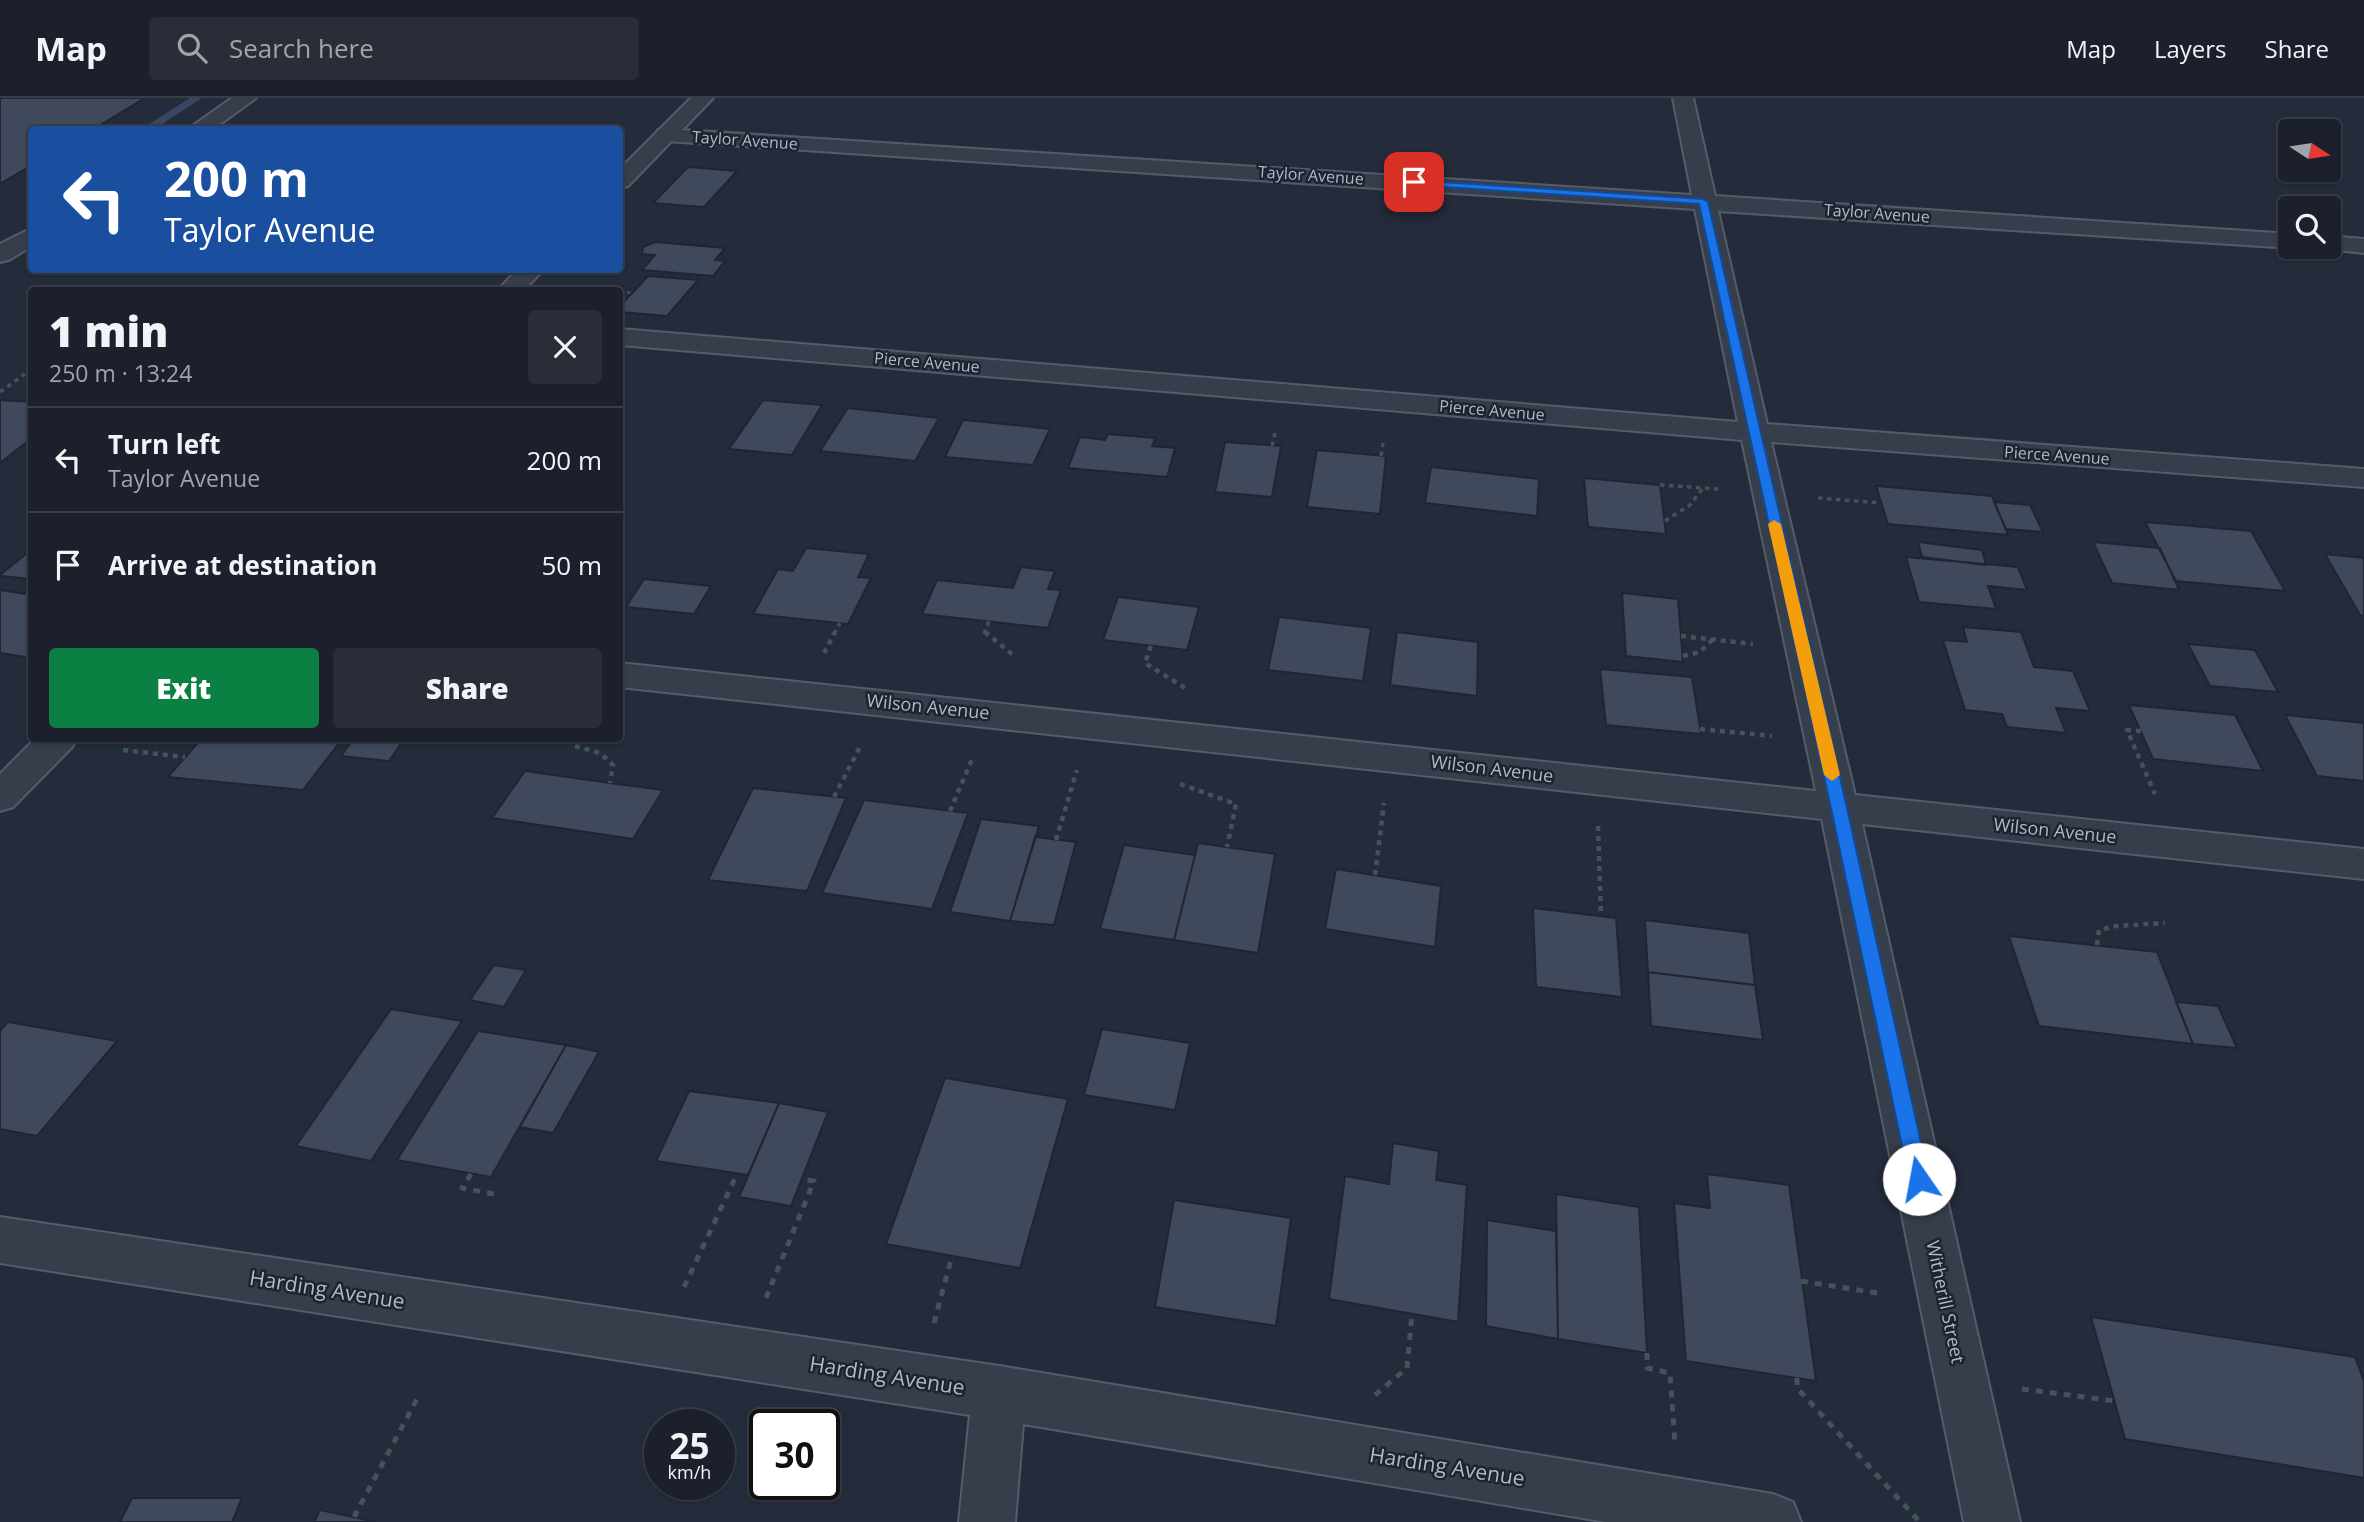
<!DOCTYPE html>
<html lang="en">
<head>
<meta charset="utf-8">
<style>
	:root { --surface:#1b202c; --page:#282d38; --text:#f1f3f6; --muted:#a0a3a9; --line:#393e48; --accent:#0b8043 }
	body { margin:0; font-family:"Open Sans",sans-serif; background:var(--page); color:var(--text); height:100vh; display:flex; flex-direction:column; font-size:26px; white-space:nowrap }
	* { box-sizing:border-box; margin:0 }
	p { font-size:23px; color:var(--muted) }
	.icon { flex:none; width:38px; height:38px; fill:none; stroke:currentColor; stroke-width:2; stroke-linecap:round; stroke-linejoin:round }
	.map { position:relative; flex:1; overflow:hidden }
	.sheet { position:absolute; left:28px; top:189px; width:595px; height:455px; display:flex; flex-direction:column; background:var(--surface); border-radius:7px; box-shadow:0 2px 5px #0004,0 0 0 2px var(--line) }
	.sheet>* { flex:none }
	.top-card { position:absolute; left:28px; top:28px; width:595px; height:147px; border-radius:7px; box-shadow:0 2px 5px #0004,0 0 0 2px var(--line); background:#1a4fa0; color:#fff; overflow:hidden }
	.needle { width:46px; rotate:102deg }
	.buttons { position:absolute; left:2278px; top:21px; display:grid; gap:14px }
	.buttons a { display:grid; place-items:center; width:63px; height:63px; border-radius:7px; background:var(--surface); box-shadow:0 2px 5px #0004,0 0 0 2px var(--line); font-size:35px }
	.speed { position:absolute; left:644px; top:1311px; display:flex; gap:14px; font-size:35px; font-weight:700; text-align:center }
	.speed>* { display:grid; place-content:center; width:91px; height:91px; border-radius:50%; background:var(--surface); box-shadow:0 2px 5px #0004,0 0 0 2px var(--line); line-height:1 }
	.speed small { font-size:18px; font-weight:400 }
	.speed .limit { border:4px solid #111; border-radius:10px; background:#fff; color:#111 }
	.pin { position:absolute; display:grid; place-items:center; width:60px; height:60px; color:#fff; margin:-30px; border-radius:14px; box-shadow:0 4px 10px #0006 }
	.me { position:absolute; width:77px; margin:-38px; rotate:348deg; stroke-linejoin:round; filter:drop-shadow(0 0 5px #0008) }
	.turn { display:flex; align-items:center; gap:24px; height:147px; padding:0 21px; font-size:32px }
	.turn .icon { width:91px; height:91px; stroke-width:2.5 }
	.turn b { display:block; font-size:49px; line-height:60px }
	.round { display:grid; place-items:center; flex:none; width:74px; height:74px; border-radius:7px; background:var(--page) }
	.overview { display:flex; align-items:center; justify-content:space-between; height:119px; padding:0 21px }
	h1 { font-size:42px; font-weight:800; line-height:52px }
	.action { display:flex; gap:14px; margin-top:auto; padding:14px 21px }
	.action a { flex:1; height:80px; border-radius:7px; background:var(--accent); color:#fff; font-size:28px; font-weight:800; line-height:80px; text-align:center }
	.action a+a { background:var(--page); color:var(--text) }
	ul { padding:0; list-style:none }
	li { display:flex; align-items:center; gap:21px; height:105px; padding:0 21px; border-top:2px solid var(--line) }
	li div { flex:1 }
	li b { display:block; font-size:26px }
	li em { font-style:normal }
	header { display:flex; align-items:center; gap:42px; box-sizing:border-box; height:98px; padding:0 35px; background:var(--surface); border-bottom:2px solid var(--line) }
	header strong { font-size:33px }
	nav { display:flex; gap:38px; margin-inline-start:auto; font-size:24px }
	.search { width:490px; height:63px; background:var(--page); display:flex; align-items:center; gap:18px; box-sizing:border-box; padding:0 24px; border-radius:7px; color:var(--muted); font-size:26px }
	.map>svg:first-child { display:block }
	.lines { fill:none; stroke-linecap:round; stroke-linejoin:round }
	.stream { fill:#394764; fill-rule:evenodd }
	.building { fill:#40495b; stroke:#1f2532; stroke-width:2 }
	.minor-casing { stroke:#555b69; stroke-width:4 }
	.tertiary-casing { stroke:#555b69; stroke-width:4 }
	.path-far3 { stroke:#435459; stroke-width:2.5; stroke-dasharray:3.5 3.5; stroke-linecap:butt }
	.path-far2 { stroke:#435459; stroke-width:3.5; stroke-dasharray:4.5 4.5; stroke-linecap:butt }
	.path-far1 { stroke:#435459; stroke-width:4.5; stroke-dasharray:5 5; stroke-linecap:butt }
	.path { stroke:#435459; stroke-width:5; stroke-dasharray:7 7; stroke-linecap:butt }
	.minor { fill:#373e4b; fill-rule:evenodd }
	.tertiary { fill:#373e4b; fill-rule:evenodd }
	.route { fill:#1a73e8; stroke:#114b97; stroke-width:2 }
	.slow { fill:#f59e0b }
	.labels { text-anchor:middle; stroke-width:5; stroke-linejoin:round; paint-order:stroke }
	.far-street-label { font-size:16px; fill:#b3b8c7; stroke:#1d2330 }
	.street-label { font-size:18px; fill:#b3b8c7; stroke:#1d2330 }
	.near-street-label { font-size:21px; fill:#b3b8c7; stroke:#1d2330 }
</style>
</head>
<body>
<header>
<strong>Map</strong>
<div class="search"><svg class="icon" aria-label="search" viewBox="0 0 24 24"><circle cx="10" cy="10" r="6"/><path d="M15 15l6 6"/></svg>Search here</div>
<nav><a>Map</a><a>Layers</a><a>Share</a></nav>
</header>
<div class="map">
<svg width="2364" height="1424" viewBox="0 0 2364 1424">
	<rect width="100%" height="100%" fill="#242b3b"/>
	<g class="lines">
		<path class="stream" d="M190,0H202L153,32H140Z"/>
	</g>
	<path class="building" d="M0,0H145L92,32H32V67L0,86Z
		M688,69L737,73L704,109L653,105Z
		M655,144L725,150L715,162L725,163L713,178L642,172L655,157L642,156L643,149Z
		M648,178L698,182L667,218L620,214V208Z
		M0,302L32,304V340L0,365Z
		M763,302L822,307L792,357L729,351Z
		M848,310L865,312L939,320L915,363L820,353Z
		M963,322L985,324L1050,331L1033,367L945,359Z
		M1108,336L1155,340L1152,348L1175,350L1167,379L1068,370L1080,339L1105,342Z
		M1225,344L1281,348L1272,399L1215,394Z
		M1317,352L1386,358L1380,416L1307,409Z
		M1431,369L1539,381L1537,418L1425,405Z
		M1584,380L1660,387L1666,436L1588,429Z
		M1876,388L1992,398L2008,437L1888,426Z
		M1994,404L2030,407L2043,434L2006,431Z
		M2145,424L2251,433L2285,493L2176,483Z
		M1918,444L1982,452L1986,467L1922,459Z
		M2093,444L2160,450L2179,492L2112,485Z
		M806,450L869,456L858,479L871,480L848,526L753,516L778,471L793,473Z
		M32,451V481L0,478V477Z
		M2325,456L2364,460V518L2360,517Z
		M1906,459L2018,469L2027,492L1988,488L1996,511L1919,504Z
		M1021,469L1055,473L1048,491L1061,492L1048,530L922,516L937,482L1013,490Z
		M644,481L711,488L694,516L626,509Z
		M0,492L32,497V560L0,555Z
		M1622,495L1678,501L1683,564L1626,558Z
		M1118,499L1199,509L1187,552L1103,542Z
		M1279,519L1371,530L1363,583L1268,572Z
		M1963,529L2021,534L2034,569L2073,573L2090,613L2056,610L2066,635L2007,629L2002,616L1965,612L1943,542L1967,544Z
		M1397,534L1478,544L1477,598L1390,587Z
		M2188,546L2255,552L2278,594L2210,588Z
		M1600,571L1692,579L1701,636L1606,627Z
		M2129,607L2235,617L2263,673L2153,661Z
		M2285,617L2364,625V683L2317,678Z
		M202,640H343L303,692L168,679Z
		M354,640H405L389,663L341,658Z
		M525,673L610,685L663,692L633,741L492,720Z
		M753,690L846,700L807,793L708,782Z
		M864,702L968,715L932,811L822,795Z
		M981,721L1039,728L1010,823L950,814Z
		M1035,739L1076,744L1054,827L1010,823Z
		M1198,745L1275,756L1258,855L1174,842Z
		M1124,747L1195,757L1174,842L1100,831Z
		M1336,771L1441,788L1435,849L1325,831Z
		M1533,810L1616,820L1622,899L1536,889Z
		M1645,822L1749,835L1755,887L1648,874Z
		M2009,838L2157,854L2193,946L2039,928Z
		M494,867L526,872L504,909L470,902Z
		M1648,874L1755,887L1763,942L1651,928Z
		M2176,904L2218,908L2237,950L2193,946Z
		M391,911L462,923L371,1063L296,1048Z
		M8,924L117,943L37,1038L0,1031V933Z
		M1102,931L1190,945L1175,1012L1084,997Z
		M478,933L566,947L491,1079L397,1062Z
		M566,947L599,954L553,1035L520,1029Z
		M945,980L1068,1001L1020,1170L886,1146Z
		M689,993L779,1005L748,1077L656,1063Z
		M779,1005L828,1014L791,1108L739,1099Z
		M1393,1045L1439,1053L1436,1082L1467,1087L1458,1224L1329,1201L1345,1078L1389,1086Z
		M1707,1076L1789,1087L1816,1283L1686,1263L1674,1105L1710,1110Z
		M1556,1096L1639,1109L1647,1255L1558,1241Z
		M1174,1102L1291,1120L1276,1228L1155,1209Z
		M1487,1122L1556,1133L1558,1241L1486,1228Z
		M2091,1219L2355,1259L2364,1283V1380L2125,1341Z
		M132,1400H242L232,1424H120Z
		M320,1412L376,1424H314Z"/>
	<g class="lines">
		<g class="minor-casing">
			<path id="minor" d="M232,0H256L212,32H187Z
				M1673,0H1693L1715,98L2291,136V149H2297L2291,150L1718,113L1767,326L2364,371V389L1771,344L1855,697L2364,751V781L1862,726L2020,1424H1964L1822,721L620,589V565L1816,693L1742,342L620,247V231L1738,324L1695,111L666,43L658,42L655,37L658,32L666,31L1692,97Z
				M32,130V148L9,162L0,164V146Z
				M2329,138L2364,141V155L2320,150L2329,149Z
				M0,1119L999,1268L1773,1396L1793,1404L1801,1424H1606L1023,1326L1015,1424H959L970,1317L0,1165Z"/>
		</g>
		<g class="tertiary-casing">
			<path id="tertiary" d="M691,0H713L628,88L620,90V71Z
				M517,172H543L524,192H498Z
				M36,640H77L72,649L13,709L0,713V676Z"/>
		</g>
		<path class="path-far3" d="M567,189L608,192
			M620,193L632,195"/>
		<path class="path-far2" d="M0,294L25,276
			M1272,348L1275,335
			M1381,358L1383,345
			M1660,387L1718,391
			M1818,400L1881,405
			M1665,423L1690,407L1703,390
			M834,536L840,525
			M984,536L989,523"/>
		<path class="path-far1" d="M985,534L1013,557
			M1681,538L1753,546
			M1151,548L1145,565L1185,590
			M824,555L835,534
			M1683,558L1700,554L1713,541
			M1700,631L1772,638
			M2141,633L2127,632L2155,696
			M575,648L600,655L613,667L610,685
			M123,652L185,659
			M1180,686L1236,706L1227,749
			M834,699L861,647
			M950,713L973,659
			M1598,728L1601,818
			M1056,742L1077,672
			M1375,777L1384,705
			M2097,847L2099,832L2116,828L2165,825"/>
		<path class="path" d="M471,1076L462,1090L499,1097
			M1801,1183L1883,1196
			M684,1189L737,1076
			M766,1200L814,1083L801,1081
			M934,1225L952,1158
			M1647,1255V1270L1670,1275L1675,1347
			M1797,1280V1290L1920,1424
			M2022,1291L2115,1303
			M1375,1297L1407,1270L1412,1216
			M354,1419L417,1301"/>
		<use href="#minor" class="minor"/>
		<use href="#tertiary" class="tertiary"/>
	</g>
	<path class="route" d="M1411,82L1703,101L1708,104L1847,710L1929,1081L1926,1087L1919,1090L1912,1087L1909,1081L1831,710L1699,106L1414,87L1411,86Z"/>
	<path class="slow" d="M1774,422L1781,426L1840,677L1832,683L1824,677L1768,426Z"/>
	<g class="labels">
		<g class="far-street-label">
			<text transform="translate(745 42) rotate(4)" y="6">Taylor Avenue</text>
			<text transform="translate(1311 77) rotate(4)" y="6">Taylor Avenue</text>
			<text transform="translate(1877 115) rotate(4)" y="6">Taylor Avenue</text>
			<text transform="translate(927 264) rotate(5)" y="6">Pierce Avenue</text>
			<text transform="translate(1492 312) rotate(5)" y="6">Pierce Avenue</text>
			<text transform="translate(2057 357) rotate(4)" y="6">Pierce Avenue</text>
		</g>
		<g class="street-label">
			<text transform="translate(928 609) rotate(6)" y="6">Wilson Avenue</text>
			<text transform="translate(1492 671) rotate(7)" y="6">Wilson Avenue</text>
			<text transform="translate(2055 733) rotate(6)" y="6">Wilson Avenue</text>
			<text transform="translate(1945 1204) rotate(78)" y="6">Witherill Street</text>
		</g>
		<g class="near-street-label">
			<text transform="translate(327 1192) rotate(9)" y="7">Harding Avenue</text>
			<text transform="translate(887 1278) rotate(9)" y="7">Harding Avenue</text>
			<text transform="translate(1447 1369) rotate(9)" y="7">Harding Avenue</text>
		</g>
	</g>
</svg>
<div class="buttons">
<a><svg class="needle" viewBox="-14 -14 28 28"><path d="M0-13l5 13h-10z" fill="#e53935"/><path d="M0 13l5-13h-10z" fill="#a0a3a9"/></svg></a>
<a><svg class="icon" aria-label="search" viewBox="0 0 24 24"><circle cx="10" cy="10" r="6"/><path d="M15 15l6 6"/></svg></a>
</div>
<div class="speed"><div>25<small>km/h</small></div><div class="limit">30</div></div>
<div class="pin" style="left:1414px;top:84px;background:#d93025"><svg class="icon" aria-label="arrive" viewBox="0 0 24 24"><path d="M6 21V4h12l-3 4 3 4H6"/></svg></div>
<svg class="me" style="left:1919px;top:1081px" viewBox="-20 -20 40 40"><circle r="19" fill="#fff"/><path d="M0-13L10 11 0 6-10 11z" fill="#1a73e8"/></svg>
<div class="top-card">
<div class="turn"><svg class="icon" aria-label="left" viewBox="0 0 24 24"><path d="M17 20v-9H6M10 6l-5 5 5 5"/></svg><div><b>200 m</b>Taylor Avenue</div></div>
</div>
<section class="sheet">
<div class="overview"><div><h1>1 min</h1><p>250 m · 13:24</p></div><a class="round"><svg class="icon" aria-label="close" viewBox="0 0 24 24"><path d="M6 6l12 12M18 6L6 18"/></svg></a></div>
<ul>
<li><svg class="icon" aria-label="left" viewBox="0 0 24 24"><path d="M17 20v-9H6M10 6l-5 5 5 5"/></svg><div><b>Turn left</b><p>Taylor Avenue</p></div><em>200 m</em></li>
<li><svg class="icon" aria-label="arrive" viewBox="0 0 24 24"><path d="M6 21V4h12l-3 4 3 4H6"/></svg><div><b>Arrive at destination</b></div><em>50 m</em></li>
</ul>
<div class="action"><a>Exit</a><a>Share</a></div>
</section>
</div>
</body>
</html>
